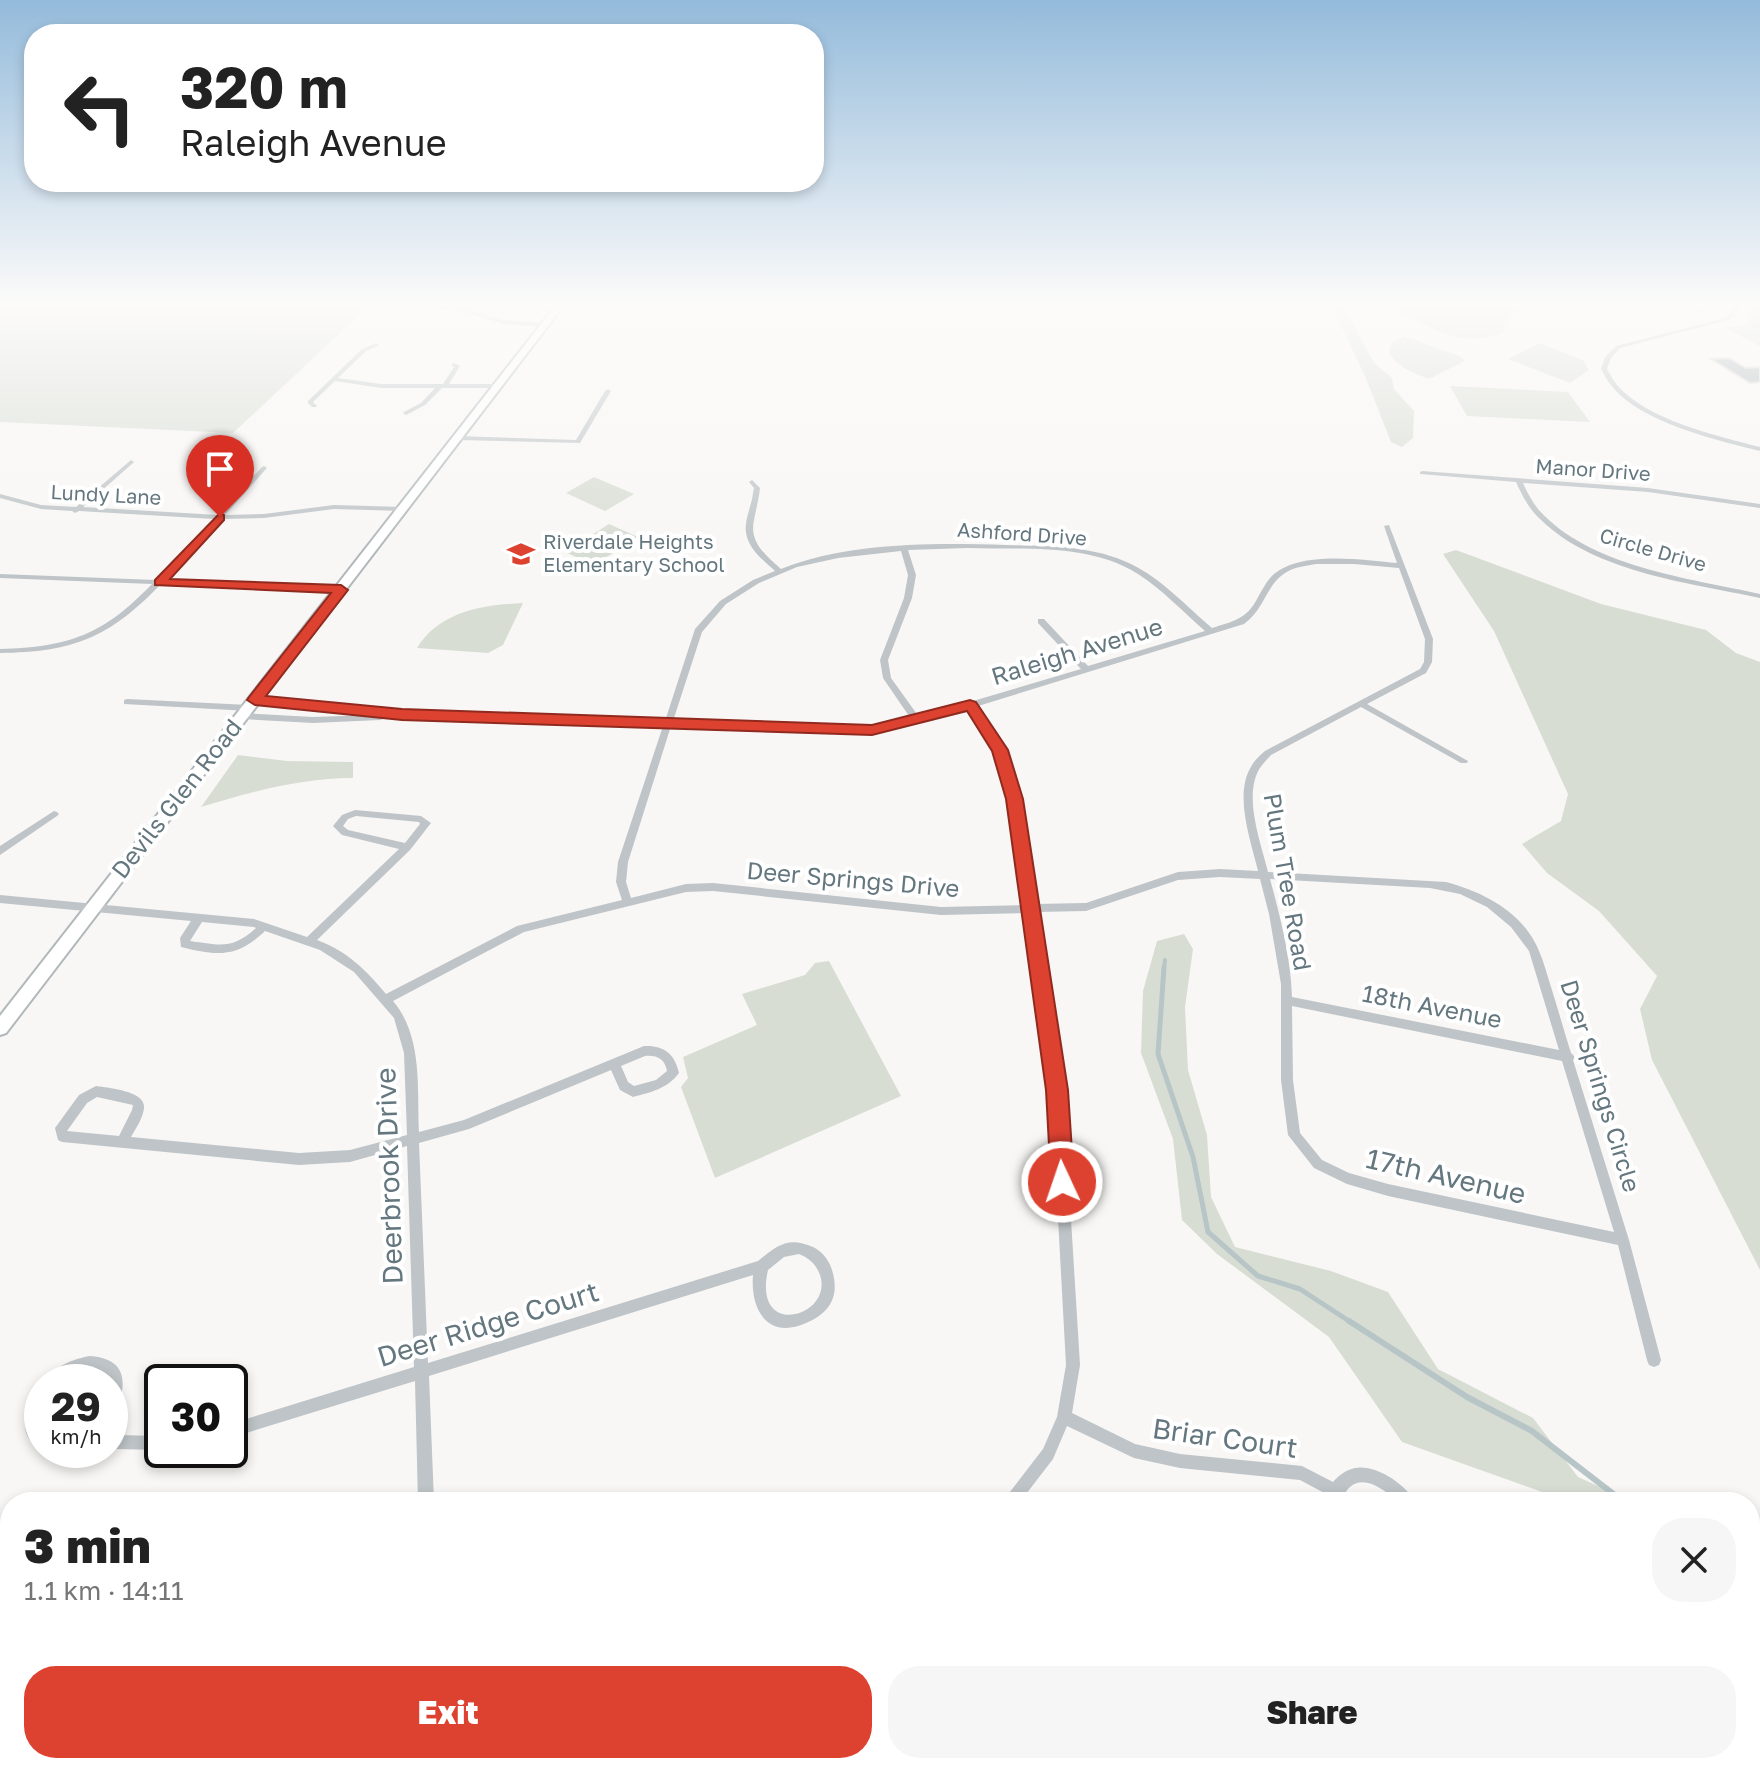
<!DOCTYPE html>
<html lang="en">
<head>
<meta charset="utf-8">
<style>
	:root { --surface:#fff; --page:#f6f6f6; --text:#222; --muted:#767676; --accent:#dd4130 }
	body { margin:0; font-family:"Golos Text",sans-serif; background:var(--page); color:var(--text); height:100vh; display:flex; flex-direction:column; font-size:30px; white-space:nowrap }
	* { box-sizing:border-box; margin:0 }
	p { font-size:26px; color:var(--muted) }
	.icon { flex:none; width:44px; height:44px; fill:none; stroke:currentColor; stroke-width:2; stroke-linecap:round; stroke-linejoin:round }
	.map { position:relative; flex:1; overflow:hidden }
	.drawer { position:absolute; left:0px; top:1492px; width:1760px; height:282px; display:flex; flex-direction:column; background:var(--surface); border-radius:32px 32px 0 0; box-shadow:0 4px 12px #0003 }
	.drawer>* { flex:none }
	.top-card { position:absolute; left:24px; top:24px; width:800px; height:168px; border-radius:32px; box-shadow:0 4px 12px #0003; background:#fff; color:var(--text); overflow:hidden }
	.speed { position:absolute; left:24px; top:1364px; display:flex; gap:16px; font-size:40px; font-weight:700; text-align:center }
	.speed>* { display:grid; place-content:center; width:104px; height:104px; border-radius:50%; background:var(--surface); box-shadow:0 4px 12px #0003; line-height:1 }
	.speed small { font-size:20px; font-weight:400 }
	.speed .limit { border:4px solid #111; border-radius:12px; background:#fff; color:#111 }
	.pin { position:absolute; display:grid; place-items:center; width:68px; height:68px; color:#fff; margin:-82px -34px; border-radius:50% 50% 50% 0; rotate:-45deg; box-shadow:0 0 8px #0007 }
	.pin .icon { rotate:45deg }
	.me { position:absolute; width:88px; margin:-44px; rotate:357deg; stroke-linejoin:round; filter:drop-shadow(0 0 6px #0008) }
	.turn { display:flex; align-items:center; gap:28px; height:168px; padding:0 24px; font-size:36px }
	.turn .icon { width:104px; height:104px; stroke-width:2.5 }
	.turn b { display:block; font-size:56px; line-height:68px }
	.round { display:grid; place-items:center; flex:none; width:84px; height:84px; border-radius:32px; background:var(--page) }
	.head { display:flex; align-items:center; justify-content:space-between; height:136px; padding:0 24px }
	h1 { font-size:48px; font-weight:800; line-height:60px }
	.primary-button { display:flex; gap:16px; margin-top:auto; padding:16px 24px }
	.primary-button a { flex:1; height:92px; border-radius:32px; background:var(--accent); color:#fff; font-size:32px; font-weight:800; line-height:92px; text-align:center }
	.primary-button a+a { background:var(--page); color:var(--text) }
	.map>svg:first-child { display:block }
	.green { fill:#d8ddd4 }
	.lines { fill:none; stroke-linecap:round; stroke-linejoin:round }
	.stream-far3 { stroke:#b7c5c7; stroke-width:2 }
	.stream-far2 { stroke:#b7c5c7; stroke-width:4 }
	.stream-far1 { stroke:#b7c5c7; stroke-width:5 }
	.stream { stroke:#b7c5c7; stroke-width:6 }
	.building { fill:#a6b0b4; stroke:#d9d9d7; stroke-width:2 }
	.secondary-casing { stroke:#b1b8bb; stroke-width:4 }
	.street { fill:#bec4c7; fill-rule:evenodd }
	.secondary { fill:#fff; fill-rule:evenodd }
	.route { fill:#dd4130; stroke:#902a1f; stroke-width:2 }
	.labels { text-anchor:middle; stroke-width:8; stroke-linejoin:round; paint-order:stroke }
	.far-street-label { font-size:20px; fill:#64777f; stroke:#fff }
	.far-poi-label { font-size:20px; fill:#64777f; stroke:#fff; text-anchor:start }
	.street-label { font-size:24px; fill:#64777f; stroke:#fff }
	.near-street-label { font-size:28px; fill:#64777f; stroke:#fff }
</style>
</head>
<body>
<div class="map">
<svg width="1760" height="1773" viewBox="0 0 1760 1773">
	<rect width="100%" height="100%" fill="#f8f7f5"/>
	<path class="green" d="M0,305H370L233,433L0,422Z
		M1331,305H1343L1374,363L1392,378L1394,389L1414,411L1413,438L1402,447L1391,442L1365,376Z
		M1380,305H1509L1523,310L1511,316L1502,334C1449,350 1427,321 1380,305Z
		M1760,305V346L1724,327L1748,325L1750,307Z
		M1404,336L1462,357L1465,361L1429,379C1414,373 1397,368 1389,352L1392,342Z
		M1539,343L1583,360L1589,370L1570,383L1508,359Z
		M1450,386L1568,392L1590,422L1467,416Z
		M594,477L634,494L605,511L566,493Z
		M609,524L638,537L594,565L565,552Z
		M1456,550L1601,604L1706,630L1736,653L1760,662V1270L1652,1060L1640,1009L1657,976L1599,911L1547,873L1522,844L1561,821L1568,794L1494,631L1443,554Z
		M523,603L503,645L488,653L417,648C440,611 483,605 523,603Z
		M238,755L287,761L353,762V778C302,778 249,792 201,807Z
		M1184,934L1193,949L1185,1007L1188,1070L1207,1135L1211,1197L1235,1247L1331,1271L1388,1292L1438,1369L1533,1418L1578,1477L1634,1502H1570L1402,1442L1329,1337L1217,1254L1182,1220L1173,1139L1141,1053L1143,991L1157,941Z
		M829,961L901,1096L715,1178L681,1087L688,1078L683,1057L757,1025L742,994L805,975L815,963Z
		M1760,1544V1773H1592L1534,1764H1750V1547Z"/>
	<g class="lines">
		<path class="stream-far3" d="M1679,305L1704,311
			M1754,326L1760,327"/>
		<path class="stream-far2" d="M1164,969L1165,960"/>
		<path class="stream-far1" d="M1164,967L1158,1054L1193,1157L1208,1232L1258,1276L1300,1289L1352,1323"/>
		<path class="stream" d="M1349,1321L1467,1397L1532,1431L1624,1502
			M1750,1613L1760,1623"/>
	</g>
	<path class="building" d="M1729,358L1746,368L1760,367V382L1750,383L1711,359Z"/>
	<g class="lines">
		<g class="secondary-casing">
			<path id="secondary" d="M556,305H564L6,1033L0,1035V1016Z"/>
		</g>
		<path class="street" d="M424,305L444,306L455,305L503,320L544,323L547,325L544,327L503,324L451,308L445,310Z
			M1734,305H1740L1739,312L1729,320L1620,348L1611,358L1607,369C1610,374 1613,380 1617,385C1647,420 1717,436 1760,447V451C1716,440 1639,422 1611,385C1607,381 1604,374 1601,369L1605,357L1616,346L1725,318L1733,311Z
			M376,343L378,344V346L366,351L338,378L381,384H443L454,367L451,365L454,363L460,366L449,384H499L502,386L499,388H442L425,405L406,415L403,413L404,412L421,403L435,388H381L335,381L313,402L317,406L316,407H312L308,403V401L362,349Z
			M608,389L611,391L580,443L458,440L455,438L458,436L576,440L605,391Z
			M131,460L134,462L133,463L83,507L218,515L262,467L264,466L267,468L266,469L225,515L264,514L334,505L404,507L407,509L404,511L334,509L264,518L221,519L164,580L341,588H344V592L160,585C109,638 73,652 0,653V649C69,647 103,635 152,584L0,578V574L156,580L214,519L79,511L75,513L72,511L41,509L0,498V494L41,505L76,507Z
			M1422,471L1648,488L1760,504V508L1648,492L1523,483C1527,492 1532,501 1538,509C1589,567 1689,578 1760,594V598C1686,582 1589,572 1535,514C1527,505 1521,493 1516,482L1420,474V472Z
			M752,480L760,488C759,499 756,509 754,520C749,543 766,555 781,569C849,542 933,543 1005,545C1047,546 1092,545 1131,564C1162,579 1186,606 1212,628C1231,622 1247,619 1257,599C1261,592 1265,584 1270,578C1296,549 1363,560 1397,563L1384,526L1389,525L1433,639L1432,662L1426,673L1367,704L1468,761L1467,763H1461L1361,707L1271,755C1265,762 1259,767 1256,776C1246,804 1261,844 1268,872L1446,882C1484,892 1524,913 1539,951C1544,962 1547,975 1551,987C1558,1009 1564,1031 1571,1053L1575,1057L1573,1060L1629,1240L1661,1360L1659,1365L1654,1367L1649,1365L1647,1360L1618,1245L1388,1196L1347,1184L1314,1168L1288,1135L1281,1080V984L1269,914L1260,879L1220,877L1178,880L1086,911L1036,912L1063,1090L1080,1365L1072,1413L1135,1444L1180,1454L1302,1466L1333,1482C1339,1475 1346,1470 1355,1468C1375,1464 1406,1484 1415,1502H1397C1379,1483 1352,1469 1341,1502H1325L1328,1495L1300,1480L1180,1468L1134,1458L1067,1426L1053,1459L1020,1502H1003L1006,1497L1043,1449L1057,1417L1066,1365L1051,1090L1026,913L941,915L713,891L686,892L524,932L393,1001C423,1036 417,1089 419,1132L464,1120L644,1046C664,1045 675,1054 679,1073C667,1089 651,1092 633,1097L620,1090L611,1070L469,1129L419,1143L428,1363L758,1261C777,1245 789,1236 813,1247C822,1251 829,1260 832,1270C840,1296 830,1313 806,1323C768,1340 750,1310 753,1275L429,1376L434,1502H418L415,1381L230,1438V1424L414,1367L407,1146L350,1162L299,1165L62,1142L58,1140L55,1128L79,1095L96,1086C109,1088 146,1091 144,1108C143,1118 136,1128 131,1137L299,1153L350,1150L407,1135L404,1053L394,1018L354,972L320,950L265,931C237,958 217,956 181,947L180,938L191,921L0,903V895L254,919L307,937L399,849L342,835L333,826L342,815L355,810L421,816L431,823L410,850L317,940C347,951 366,970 386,994L517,926L622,900L616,882L618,862L663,726L384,716L383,719L380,720L313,723L243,719L239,716L243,713L313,717L371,715L252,702L251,700L255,697L402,712L665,721L695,629L720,601L753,580L775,571C762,559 743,545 746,524C747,514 752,503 753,493L754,488L749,482ZM967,548C1023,550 1089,543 1138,574C1163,590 1183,612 1205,631L1088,666L1044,619H1038V623L1081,669L919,717L891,678L888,660L912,598L916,575L908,550ZM901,551L908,575L904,598L880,660L883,678L911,719L872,727L673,721L702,632L726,604L759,583L797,567L838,558ZM1316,564H1354L1399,568L1425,639L1424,662L1420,669L1265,751C1260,755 1255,760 1252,765C1233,794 1251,841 1258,871L1220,869L1178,872L1086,903L1035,904L1019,799L1004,750L975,707L1244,624C1265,609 1266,585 1285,573C1294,567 1305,566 1316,564ZM968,709L996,750L1009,799L1025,905L941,907L713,883L686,884L631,898L626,882L628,862L671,726L872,733L917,724ZM356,816L419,822L420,824L405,843L348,830L343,826L348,819ZM1270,879L1430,888L1460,894L1487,907L1511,927L1529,951L1559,1050L1292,997C1291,958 1280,916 1270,879ZM202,922L254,927L256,928C232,950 220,945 190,941ZM1292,1006L1562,1061L1614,1232L1388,1184L1349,1173L1322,1160L1300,1133L1293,1080ZM645,1056C657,1055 665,1059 667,1071L656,1080L634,1086L628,1082L621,1066ZM97,1097L133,1105L132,1110L119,1136L67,1131L87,1103ZM799,1254C809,1258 816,1264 820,1275C834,1317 752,1340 768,1270L784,1257Z
			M127,699L249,705L253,708L249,711L124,704V700Z
			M54,811L57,812L59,814L57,816L0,855V846Z
			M90,1356C129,1359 127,1385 115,1414L110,1416V1382L106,1374L100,1370H90L79,1372L63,1382H45C54,1366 73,1359 90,1356Z
			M42,1386V1408L39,1419V1426L42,1432V1450C15,1436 25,1409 37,1388Z
			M110,1431L117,1435L162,1436L163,1450L114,1449L110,1448Z
			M353,1764H389L386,1770L379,1773H343L346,1767Z
			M423,1764H441L442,1773H424Z
			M759,1764H778L782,1773H763Z"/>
		<use href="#secondary" class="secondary"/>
	</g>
	<linearGradient id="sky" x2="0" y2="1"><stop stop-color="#94bbdb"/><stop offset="0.55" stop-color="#fcfbfa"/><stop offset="1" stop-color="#fcfbfa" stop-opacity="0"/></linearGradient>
	<rect width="1760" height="553" fill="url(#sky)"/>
	<path class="route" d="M220,513L224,515V520L170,579L341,585L348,590L266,696L402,709L872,725L970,700L976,702L1008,750L1023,799L1068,1090L1074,1182L1070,1190L1062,1193L1054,1190L1051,1182L1046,1090L1006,799L992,751L967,711L872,735L402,720L255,705L247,700L249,697L331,593L155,585V580Z"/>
	<defs>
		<g id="school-bare" transform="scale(2.16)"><path d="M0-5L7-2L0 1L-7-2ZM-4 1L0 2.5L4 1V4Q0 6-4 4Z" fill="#dd4130" stroke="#fff" stroke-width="2.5" paint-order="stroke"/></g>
	</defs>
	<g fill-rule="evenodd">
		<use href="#school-bare" x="521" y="554"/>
	</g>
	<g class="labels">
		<g class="far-street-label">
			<text transform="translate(1593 470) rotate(4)" y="7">Manor Drive</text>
			<text transform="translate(106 495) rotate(3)" y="7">Lundy Lane</text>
			<text transform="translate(1022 534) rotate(4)" y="7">Ashford Drive</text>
			<text transform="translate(1653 550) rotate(16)" y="7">Circle Drive</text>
		</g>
		<g class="far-poi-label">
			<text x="543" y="549">Riverdale Heights<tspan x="543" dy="23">Elementary School</tspan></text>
		</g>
		<g class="street-label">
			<text transform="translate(1077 652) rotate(-17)" y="8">Raleigh Avenue</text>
			<text transform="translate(177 799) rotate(-52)" y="8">Devils Glen Road</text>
			<text transform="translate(853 880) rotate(5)" y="8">Deer Springs Drive</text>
			<text transform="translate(1287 882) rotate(80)" y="8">Plum Tree Road</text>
			<text transform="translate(1432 1007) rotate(11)" y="8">18th Avenue</text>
			<text transform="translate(1600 1086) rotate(73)" y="8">Deer Springs Circle</text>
		</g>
		<g class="near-street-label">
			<text transform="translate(389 1176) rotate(-92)" y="10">Deerbrook Drive</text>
			<text transform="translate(1446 1176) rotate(13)" y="10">17th Avenue</text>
			<text transform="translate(488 1324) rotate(-17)" y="10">Deer Ridge Court</text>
			<text transform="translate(1225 1438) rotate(8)" y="10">Briar Court</text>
		</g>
	</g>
</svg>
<div class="speed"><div>29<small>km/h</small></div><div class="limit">30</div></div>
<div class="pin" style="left:220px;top:517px;background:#d93025"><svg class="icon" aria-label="arrive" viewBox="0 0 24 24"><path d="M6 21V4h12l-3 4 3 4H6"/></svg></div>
<svg class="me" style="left:1062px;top:1182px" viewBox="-20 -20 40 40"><circle r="17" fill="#dd4130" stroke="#fff" stroke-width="3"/><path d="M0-11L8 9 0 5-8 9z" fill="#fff"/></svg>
<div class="top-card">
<div class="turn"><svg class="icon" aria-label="left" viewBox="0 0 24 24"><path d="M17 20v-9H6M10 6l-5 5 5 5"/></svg><div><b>320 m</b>Raleigh Avenue</div></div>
</div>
<section class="drawer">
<div class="head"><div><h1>3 min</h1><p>1.1 km · 14:11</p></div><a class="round"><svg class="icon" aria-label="close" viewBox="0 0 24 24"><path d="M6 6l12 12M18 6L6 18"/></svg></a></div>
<div class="primary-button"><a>Exit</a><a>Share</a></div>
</section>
</div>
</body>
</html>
